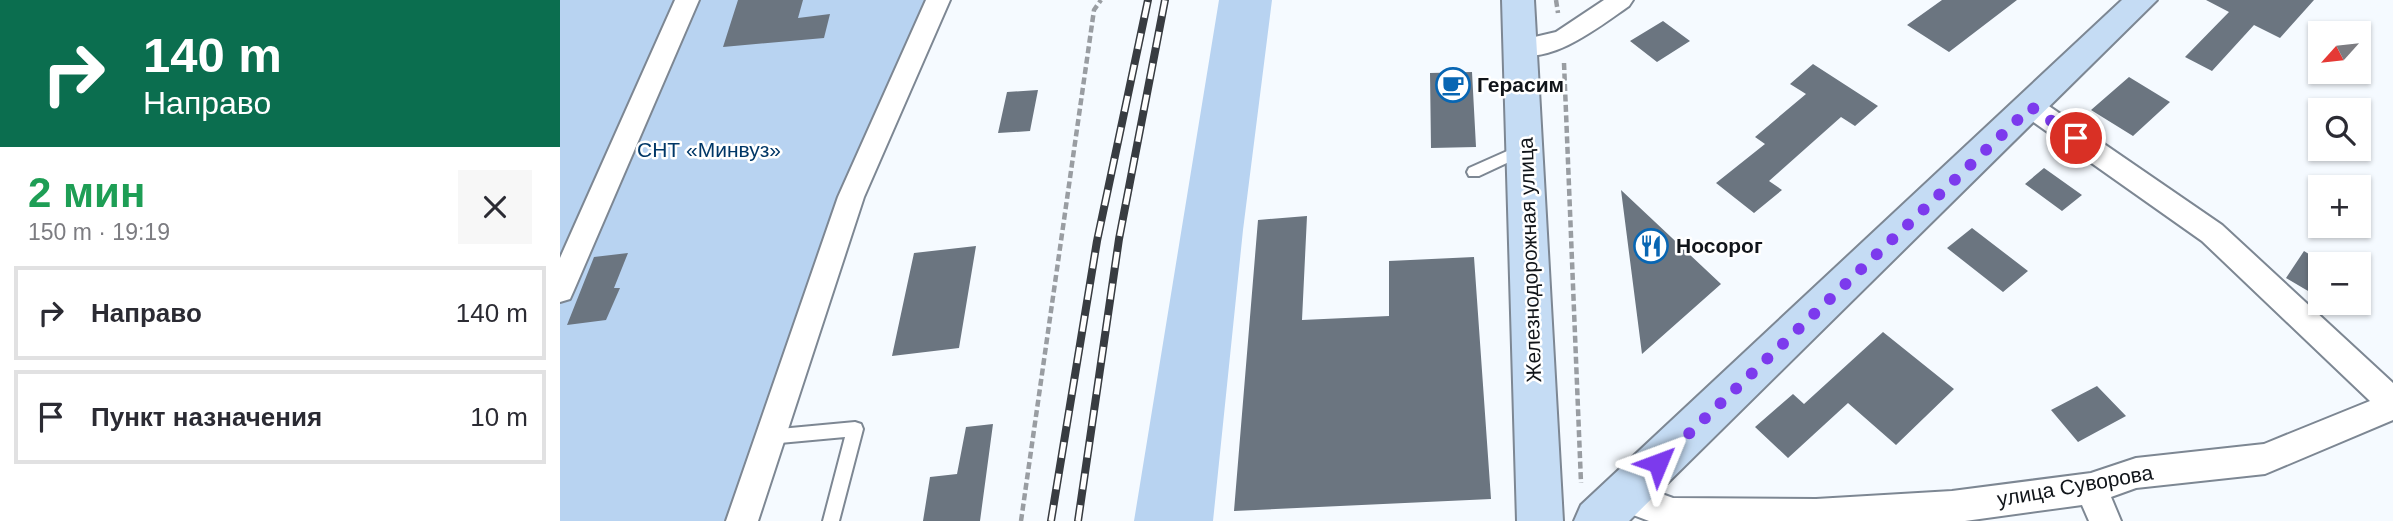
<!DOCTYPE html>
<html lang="ru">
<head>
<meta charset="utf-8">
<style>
	:root { --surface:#fff; --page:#f7f7f7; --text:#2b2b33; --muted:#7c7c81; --line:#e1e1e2 }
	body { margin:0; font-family:Arial,sans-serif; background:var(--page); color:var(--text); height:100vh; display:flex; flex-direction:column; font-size:26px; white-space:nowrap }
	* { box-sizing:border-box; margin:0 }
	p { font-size:23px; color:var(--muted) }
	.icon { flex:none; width:38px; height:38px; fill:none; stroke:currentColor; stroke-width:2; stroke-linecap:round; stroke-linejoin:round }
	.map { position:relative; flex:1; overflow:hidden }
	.sheet { display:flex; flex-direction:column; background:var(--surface); width:560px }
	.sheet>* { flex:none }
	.top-card { background:#0b6e4f; color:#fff; overflow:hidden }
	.needle { width:46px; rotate:243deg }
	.tools { position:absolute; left:1748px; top:21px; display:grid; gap:14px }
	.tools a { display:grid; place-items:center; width:63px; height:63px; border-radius:0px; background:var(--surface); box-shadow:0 2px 5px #0004; font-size:35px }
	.pin { position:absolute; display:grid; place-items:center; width:60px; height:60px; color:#fff; margin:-30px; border:4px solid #fff; border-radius:50%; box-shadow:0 2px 7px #0007 }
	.me { position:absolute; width:77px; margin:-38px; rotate:46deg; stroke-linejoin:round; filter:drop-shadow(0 0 5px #0008) }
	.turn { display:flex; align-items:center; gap:24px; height:147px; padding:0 28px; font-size:32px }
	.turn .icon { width:91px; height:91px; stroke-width:2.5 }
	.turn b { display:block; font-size:49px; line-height:60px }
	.round { display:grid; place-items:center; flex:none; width:74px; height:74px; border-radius:0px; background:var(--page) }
	.summary { display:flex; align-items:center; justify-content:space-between; height:119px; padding:0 28px }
	h1 { font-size:42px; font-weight:700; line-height:52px; color:#1e9e55 }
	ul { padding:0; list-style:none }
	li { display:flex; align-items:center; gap:21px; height:94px; margin:0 14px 10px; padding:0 14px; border:4px solid var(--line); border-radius:0px }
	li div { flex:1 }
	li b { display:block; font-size:26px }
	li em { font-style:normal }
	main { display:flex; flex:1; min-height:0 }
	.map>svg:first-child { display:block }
	.green { fill:#b8d3f1 }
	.building { fill:#6b7580 }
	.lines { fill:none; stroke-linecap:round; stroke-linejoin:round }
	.lane-casing { stroke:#7d8793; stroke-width:4 }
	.street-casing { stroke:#7d8793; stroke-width:4 }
	.secondary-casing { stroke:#7d8793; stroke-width:4 }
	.path { stroke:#999da2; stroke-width:4.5; stroke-dasharray:7 3.5; stroke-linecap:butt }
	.lane { fill:#fff; fill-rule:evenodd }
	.street { fill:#fff; fill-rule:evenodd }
	.secondary { fill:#c5dcf4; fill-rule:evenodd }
	.rail-casing { stroke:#383c41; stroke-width:8 }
	.rail { stroke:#fff; stroke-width:5; stroke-dasharray:16; stroke-linecap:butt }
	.route { stroke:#7c3aed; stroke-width:12; stroke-dasharray:0 21.6 }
	.labels { text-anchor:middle; stroke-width:5; stroke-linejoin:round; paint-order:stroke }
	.poi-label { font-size:21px; font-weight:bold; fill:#11151a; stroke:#fff; text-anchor:start }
	.park-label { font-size:21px; fill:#003767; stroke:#fff }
	.street-label { font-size:21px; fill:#11151a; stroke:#fff }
</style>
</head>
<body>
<main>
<section class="sheet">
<div class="top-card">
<div class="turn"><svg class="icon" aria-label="right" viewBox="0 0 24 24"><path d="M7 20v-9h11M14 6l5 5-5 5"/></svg><div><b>140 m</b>Направо</div></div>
</div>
<div class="summary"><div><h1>2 мин</h1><p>150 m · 19:19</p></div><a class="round"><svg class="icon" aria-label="close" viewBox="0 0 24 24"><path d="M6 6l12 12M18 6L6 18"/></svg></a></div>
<ul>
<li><svg class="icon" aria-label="right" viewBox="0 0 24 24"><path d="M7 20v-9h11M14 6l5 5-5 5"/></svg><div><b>Направо</b></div><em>140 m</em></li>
<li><svg class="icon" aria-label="arrive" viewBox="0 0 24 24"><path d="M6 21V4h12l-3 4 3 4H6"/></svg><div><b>Пункт назначения</b></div><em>10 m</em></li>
</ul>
</section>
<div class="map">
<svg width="1833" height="521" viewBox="0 0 1833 521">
	<rect width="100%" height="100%" fill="#f5faff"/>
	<path class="green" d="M0,0H378L291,197L182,521H0Z
		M659,0H712L683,230L653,521H574Z"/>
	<path class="building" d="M178,0H243L238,18L270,14L264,38L163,47Z
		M1382,0H1457L1389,52L1347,25Z
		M1646,0H1754L1720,38L1694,25L1652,71L1625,57L1669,12Z
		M1103,21L1130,41L1097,62L1070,41Z
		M1253,64L1318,106L1295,126L1281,117L1209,181L1222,190L1194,213L1156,183L1205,144L1195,137L1246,94L1230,84Z
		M912,72L916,147L871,148L870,73Z
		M1569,77L1610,102L1573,136L1531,110Z
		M478,90L470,131L438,133L447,92Z
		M1484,168L1522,195L1502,211L1465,184Z
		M1061,190L1161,284L1082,354Z
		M747,216L742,320L829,316V261L914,257L931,499L674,511L698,220Z
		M1412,228L1468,271L1443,292L1387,248Z
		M416,246L399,348L332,356L354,253Z
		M1744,251L1760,261V298L1726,278Z
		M68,253L54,288H60L46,320L7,325L34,257Z
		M1323,332L1394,389L1336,445L1288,403L1228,458L1195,427L1233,394L1244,404Z
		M1537,386L1566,416L1518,442L1491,410Z
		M433,424L420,521H363L370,477L397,474L406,427Z"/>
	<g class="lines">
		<g class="lane-casing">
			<path id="lane" d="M963,144L968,145L969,149L968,153L919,176H909L907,172L909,168Z
				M295,422L301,424L303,429L279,521H263L285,437L209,444L203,442L201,437L203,432L209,430Z"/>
		</g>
		<g class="street-casing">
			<path id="street" d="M115,0H139L14,290L10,299L0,302V258Z
				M366,0H390L304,197L198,521H166L278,197Z
				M1044,0H1073L1069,6C1040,26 992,65 954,54L950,48L954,42L996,32Z
				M1471,98L1480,100L1662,225L1833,383V420L1705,474L1576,488L1551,497L1561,521H1529L1522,505L1405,521H1089L1052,507L1047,496L1052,485L1063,480L1113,498L1256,499L1392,491L1531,473L1576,458L1704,444L1810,401L1642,241L1462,114L1458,107L1462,100Z"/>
		</g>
		<g class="secondary-casing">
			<path id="secondary" d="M942,0H974L1003,521H957Z
				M1562,0H1597L1069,521H1014L1021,505Z"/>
		</g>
		<path class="path" d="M996,0L998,13
			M1004,63L1021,483
			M461,521L534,10L541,0"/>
		<use href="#lane" class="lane"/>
		<use href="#street" class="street"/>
		<use href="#secondary" class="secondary"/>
		<g class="rail-casing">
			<path id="rail" d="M491,521L537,241L588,0
				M518,521L559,239L605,0"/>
		</g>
		<use href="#rail" class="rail"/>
	</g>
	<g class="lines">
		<path class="route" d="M1098,463L1471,107L1516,138"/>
	</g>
	<defs>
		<g id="cafe-ring" transform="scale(1.75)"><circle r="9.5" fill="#fff" stroke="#0866b3" stroke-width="1.5"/><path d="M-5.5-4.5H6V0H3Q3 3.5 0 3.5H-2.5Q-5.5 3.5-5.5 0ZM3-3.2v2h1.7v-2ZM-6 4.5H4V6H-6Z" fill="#0866b3"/></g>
		<g id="restaurant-ring" transform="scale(1.75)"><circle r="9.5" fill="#fff" stroke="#0866b3" stroke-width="1.5"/><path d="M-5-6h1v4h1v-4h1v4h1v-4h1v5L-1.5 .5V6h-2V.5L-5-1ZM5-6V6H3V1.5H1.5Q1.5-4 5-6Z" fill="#0866b3"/></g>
	</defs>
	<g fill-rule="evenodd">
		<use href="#cafe-ring" x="893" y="85"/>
		<use href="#restaurant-ring" x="1091" y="246"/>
	</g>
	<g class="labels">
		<g class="poi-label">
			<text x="917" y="92">Герасим</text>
			<text x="1116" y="253">Носорог</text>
		</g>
		<g class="park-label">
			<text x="149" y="157">СНТ «Минвуз»</text>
		</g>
		<g class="street-label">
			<text transform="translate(970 260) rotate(-92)" y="7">Железнодорожная улица</text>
			<text transform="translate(1515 486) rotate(-10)" y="7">улица Суворова</text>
		</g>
	</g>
</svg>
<div class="tools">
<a><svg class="needle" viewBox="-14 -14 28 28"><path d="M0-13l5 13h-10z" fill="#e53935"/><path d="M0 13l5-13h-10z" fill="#7c7c81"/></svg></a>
<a><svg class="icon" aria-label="search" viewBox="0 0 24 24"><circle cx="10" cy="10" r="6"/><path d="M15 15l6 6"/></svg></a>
<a>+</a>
<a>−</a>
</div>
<div class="pin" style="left:1516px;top:138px;background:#d93025"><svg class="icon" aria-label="arrive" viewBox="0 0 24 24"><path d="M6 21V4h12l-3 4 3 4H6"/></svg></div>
<svg class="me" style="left:1098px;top:463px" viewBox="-20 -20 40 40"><path d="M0-17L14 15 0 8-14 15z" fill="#7c3aed" stroke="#fff" stroke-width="4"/></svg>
</div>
</main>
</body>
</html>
